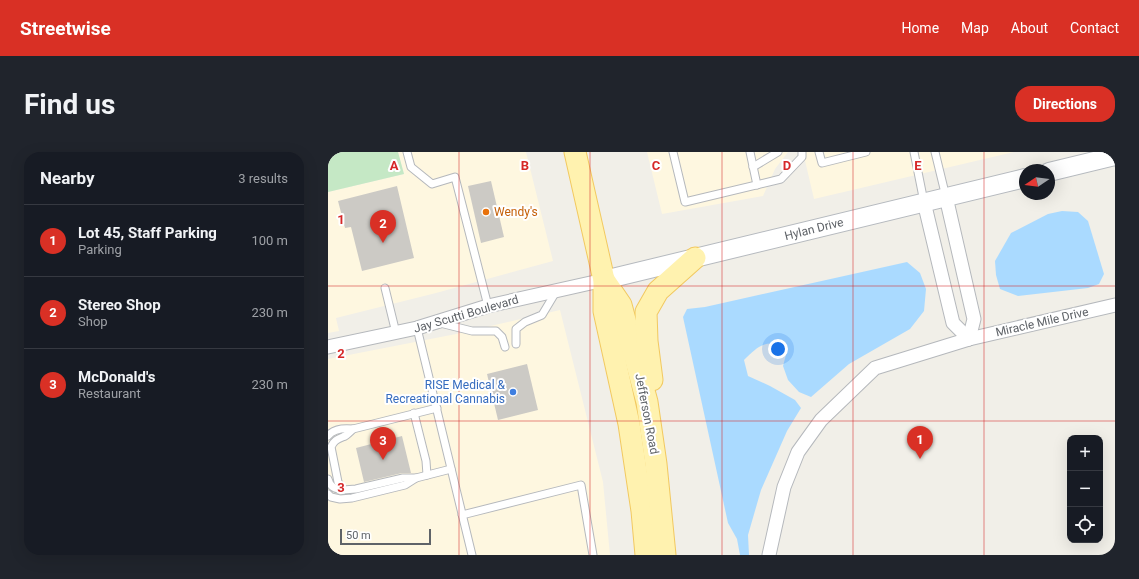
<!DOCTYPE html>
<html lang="en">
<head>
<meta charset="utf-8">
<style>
  :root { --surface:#171b24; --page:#20242c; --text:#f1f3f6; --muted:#9ea1a6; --line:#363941; --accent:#d93025 }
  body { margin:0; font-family:Roboto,sans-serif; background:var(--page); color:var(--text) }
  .controls { position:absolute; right:12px; bottom:12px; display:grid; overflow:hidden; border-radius:8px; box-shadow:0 4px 16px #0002 }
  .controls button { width:36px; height:36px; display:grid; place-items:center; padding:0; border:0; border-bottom:1px solid var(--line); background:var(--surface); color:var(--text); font:20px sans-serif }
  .compass { position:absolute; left:691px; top:12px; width:36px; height:36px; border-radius:50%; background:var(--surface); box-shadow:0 4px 16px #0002; rotate:257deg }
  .scale { position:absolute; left:12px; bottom:10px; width:91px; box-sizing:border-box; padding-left:4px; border:2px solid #5f6368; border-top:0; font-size:11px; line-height:14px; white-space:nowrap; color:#5f6368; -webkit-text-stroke:3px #fff; paint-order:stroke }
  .you { position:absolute; left:450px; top:197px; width:14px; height:14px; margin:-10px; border:3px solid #fff; border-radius:50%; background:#1a73e8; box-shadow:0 0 0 6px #1a73e833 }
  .badge { display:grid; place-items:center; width:26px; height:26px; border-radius:50%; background:var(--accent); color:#fff; font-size:13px; font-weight:700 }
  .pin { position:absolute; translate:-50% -33px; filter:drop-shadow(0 1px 2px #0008) }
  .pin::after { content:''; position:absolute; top:21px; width:14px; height:12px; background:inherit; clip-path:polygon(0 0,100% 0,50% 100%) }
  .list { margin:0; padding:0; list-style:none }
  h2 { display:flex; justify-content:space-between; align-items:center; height:52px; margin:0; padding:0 16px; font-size:17px }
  h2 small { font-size:13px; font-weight:400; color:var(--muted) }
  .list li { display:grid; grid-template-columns:26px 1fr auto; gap:12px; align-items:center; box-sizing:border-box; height:72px; padding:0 16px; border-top:1px solid var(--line) }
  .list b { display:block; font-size:15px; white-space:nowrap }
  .list p { margin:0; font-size:13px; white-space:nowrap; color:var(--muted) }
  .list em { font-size:13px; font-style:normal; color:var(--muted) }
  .icon { flex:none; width:22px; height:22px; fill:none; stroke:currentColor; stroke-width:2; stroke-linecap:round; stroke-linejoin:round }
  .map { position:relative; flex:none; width:787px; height:403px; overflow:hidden; border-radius:16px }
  header { display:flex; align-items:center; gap:24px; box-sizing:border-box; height:56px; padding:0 20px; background:var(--accent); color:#fff }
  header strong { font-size:19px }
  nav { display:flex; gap:22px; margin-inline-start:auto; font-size:14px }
  .intro { display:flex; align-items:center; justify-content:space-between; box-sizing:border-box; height:96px; padding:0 24px }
  h1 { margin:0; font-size:28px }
  .button { padding:10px 18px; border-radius:16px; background:var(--accent); color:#fff; font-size:14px; font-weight:700 }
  main { display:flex; gap:24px; padding:0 24px }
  aside { flex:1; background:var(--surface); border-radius:16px; box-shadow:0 4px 16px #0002 }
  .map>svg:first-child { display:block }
  .commercial { fill:#fef7e0 }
  .green { fill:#c5e8c5 }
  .water { fill:#aadaff }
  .building { fill:#cccac5 }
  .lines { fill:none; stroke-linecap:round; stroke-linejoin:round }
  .lane-casing { stroke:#b5b8bc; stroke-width:9 }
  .street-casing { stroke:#b5b8bc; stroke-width:15 }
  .secondary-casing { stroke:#b6babf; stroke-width:20 }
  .primary-casing { stroke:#f2c960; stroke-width:23 }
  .lane { stroke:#fff; stroke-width:7 }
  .street { stroke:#fff; stroke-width:13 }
  .secondary { stroke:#fff; stroke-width:18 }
  .primary { stroke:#fff2af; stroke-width:21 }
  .grid { fill:none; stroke:#d62828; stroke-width:1; stroke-opacity:0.55 }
  .food-dot { fill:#e8710a; stroke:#fff; stroke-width:1.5 }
  .shop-dot { fill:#3f7fe0; stroke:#fff; stroke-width:1.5 }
  .labels { text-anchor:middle; stroke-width:4; stroke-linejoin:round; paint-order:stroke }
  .food-label { font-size:12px; fill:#c56008; stroke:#fff; text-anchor:start }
  .street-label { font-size:12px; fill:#5f6368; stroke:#fff }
  .shop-label { font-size:12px; fill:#366cbe; stroke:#fff; text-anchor:end }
  .grid-label { font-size:13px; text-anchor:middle; font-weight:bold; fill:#d62828; stroke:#fff; stroke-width:4; stroke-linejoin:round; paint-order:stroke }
</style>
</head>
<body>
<header>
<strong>Streetwise</strong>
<nav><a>Home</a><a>Map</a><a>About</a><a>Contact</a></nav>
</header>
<div class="intro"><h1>Find us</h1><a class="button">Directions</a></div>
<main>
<aside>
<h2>Nearby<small>3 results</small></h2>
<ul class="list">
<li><span class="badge">1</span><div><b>Lot 45, Staff Parking</b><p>Parking</p></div><em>100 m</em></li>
<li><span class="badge">2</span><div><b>Stereo Shop</b><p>Shop</p></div><em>230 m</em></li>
<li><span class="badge">3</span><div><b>McDonald's</b><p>Restaurant</p></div><em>230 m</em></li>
</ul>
</aside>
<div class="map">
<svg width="787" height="403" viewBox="0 0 787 403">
  <rect width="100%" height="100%" fill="#f1efe8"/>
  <g class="commercial">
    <path d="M70 0H198L225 109 108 141 8 166 11 179 0 181V40L76 22Z"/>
    <path d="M319 0H460L447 17 435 44 334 62Z"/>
    <path d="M475 0H686L486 47Z"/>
    <path d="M232 158 275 330 282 403H0V207L128 182Z"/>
  </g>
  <path class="green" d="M0 0H70L76 22 0 40Z"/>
  <g class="water">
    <path d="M734 59 750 60 760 69 776 122 771 132 760 136 690 144 672 137 668 123 667 109 683 81 720 62Z"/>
    <path d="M579 110 592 121 598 137 596 159 582 177 521 212 483 245 471 240 460 228 455 214 459 199 454 192C435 189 429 195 416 208L420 224 442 234 467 248 473 256 459 279 433 338 420 383 421 403H412L409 387 400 371 355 165 359 157 377 155Z"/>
  </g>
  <g class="building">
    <path d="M163 29 176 85 153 91 140 34Z"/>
    <path d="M69 34 86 106 34 119 23 75 17 76 10 49Z"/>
    <path d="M199 212 210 258 170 268 159 222Z"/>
    <path d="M74 284 83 321H74L36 330 28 296Z"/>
  </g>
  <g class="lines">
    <g class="lane-casing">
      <g id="lane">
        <path d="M79 0 83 15 104 32 127 25 160 154"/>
        <path d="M345 0 357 50 453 27 474 5V0"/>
        <path d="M422 0 429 33"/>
        <path d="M491 0 494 11 538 0"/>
        <path d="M586 0 596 50"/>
        <path d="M607 0 618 45"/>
        <path d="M425 15 450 0"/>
        <path d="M57 136 68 181"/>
        <path d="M112 171 144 179H168L174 185 177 195"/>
        <path d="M89 176 144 403"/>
        <path d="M188 192V177L197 170 214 163 229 138"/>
        <path d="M86 261 98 309 99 323"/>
        <path d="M25 277C23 279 20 282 17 284 10 287 6 288 3 295L10 330 15 338 28 337 75 326H88"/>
        <path d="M0 284C6 276 16 276 25 277L109 256"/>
        <path d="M0 327C2 335 7 337 15 338"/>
        <path d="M0 342 3 345 12 347 24 346 77 333 88 326 123 317"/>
        <path d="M134 363 253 333 265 403"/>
      </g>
    </g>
    <g class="street-casing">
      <g id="street">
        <path d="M618 45 646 167 641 187"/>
        <path d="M596 50 625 171 641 187"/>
        <path d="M0 195 89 176 160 154 276 128"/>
        <path d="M441 403 456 335 470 300 493 268 547 216 641 187 787 153"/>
      </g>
    </g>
    <g class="secondary-casing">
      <g id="secondary">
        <path d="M721 20 787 4"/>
        <path d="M276 128 697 26"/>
      </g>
    </g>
    <g class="primary-casing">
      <g id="primary">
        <path d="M247 0 276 128V159L301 272 314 359 318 403"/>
        <path d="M276 128 293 153 319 250 328 312 337 403"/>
        <path d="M324 228 319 189 318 160 330 139 367 106"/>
      </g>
    </g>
    <use href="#lane" class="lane"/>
    <use href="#street" class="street"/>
    <use href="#secondary" class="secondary"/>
    <use href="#primary" class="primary"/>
  </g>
  <path class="grid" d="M131 0V403M262 0V403M394 0V403M525 0V403M656 0V403M0 134H787M0 269H787"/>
  <circle class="food-dot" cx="158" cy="60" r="4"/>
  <circle class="shop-dot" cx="185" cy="240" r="4"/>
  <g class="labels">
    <g class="food-label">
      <text x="166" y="64">Wendy's</text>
    </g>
    <g class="street-label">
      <text transform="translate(486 77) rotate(-14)" y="4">Hylan Drive</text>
      <text transform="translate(138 162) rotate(-16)" y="4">Jay Scutti Boulevard</text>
      <text transform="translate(714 170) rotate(-13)" y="4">Miracle Mile Drive</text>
      <text transform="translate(319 262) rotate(79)" y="4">Jefferson Road</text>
    </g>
    <g class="shop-label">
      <text x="177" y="237">RISE Medical &amp;<tspan x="177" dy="14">Recreational Cannabis</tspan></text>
    </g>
  </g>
  <g class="grid-label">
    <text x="66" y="18">A</text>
    <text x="197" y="18">B</text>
    <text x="328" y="18">C</text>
    <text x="459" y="18">D</text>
    <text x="590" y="18">E</text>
    <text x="13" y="72">1</text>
    <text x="13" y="206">2</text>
    <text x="13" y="340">3</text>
  </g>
</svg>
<div class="controls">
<button>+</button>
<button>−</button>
<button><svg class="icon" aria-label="locate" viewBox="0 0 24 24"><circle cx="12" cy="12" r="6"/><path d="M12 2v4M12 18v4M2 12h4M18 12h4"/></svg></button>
</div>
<svg class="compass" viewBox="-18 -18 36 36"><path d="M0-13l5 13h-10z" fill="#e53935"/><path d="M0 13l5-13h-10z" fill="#9ea1a6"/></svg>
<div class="scale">50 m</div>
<div class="you"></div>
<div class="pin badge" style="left:592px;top:307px">1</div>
<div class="pin badge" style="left:55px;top:91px">2</div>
<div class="pin badge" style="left:55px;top:308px">3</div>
</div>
</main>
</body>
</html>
